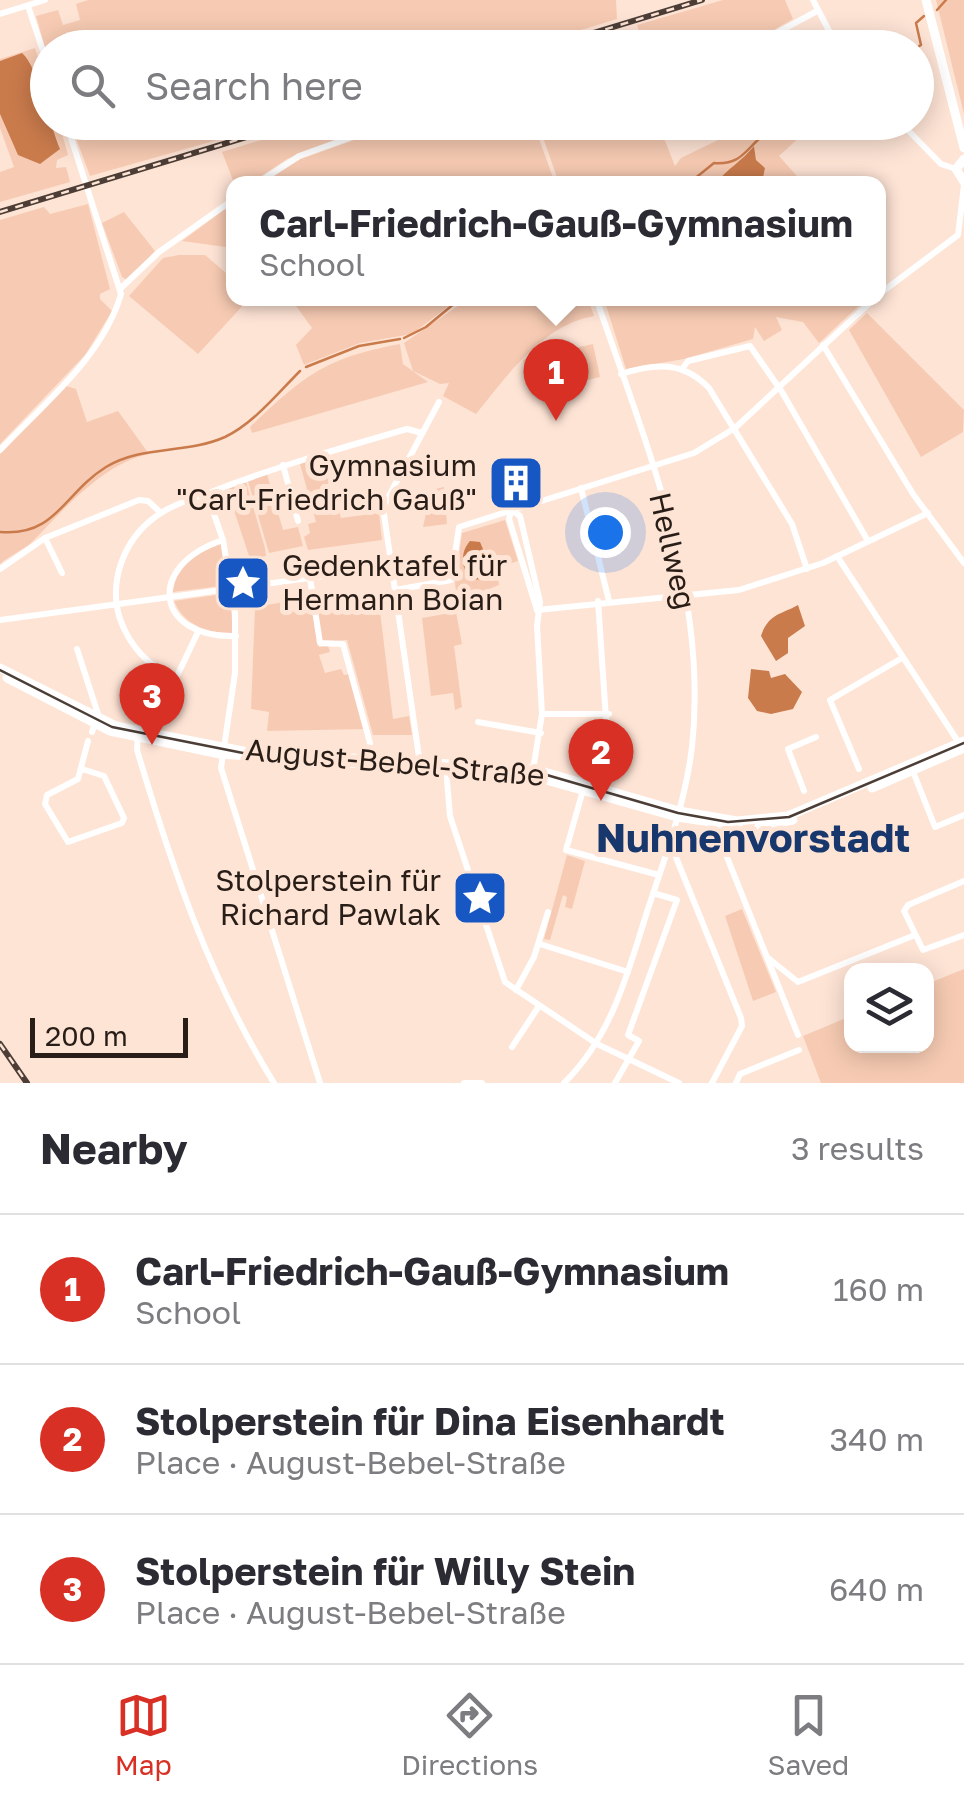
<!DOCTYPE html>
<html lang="en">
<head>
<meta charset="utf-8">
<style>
  :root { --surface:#fff; --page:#f7f7f7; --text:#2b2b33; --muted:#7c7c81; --line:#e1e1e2; --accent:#d93025 }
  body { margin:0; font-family:"Golos Text",sans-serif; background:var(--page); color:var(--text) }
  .controls { position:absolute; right:30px; bottom:30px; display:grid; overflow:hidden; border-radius:20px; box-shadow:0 5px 25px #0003 }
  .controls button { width:90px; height:90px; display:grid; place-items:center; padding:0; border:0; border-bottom:2px solid var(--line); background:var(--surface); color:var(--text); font:50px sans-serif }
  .scale { position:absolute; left:30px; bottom:25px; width:158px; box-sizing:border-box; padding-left:10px; border:5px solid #291d17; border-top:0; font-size:28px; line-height:35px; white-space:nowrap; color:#291d17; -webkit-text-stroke:8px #fee4d5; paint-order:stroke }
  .you { position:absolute; left:605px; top:532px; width:35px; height:35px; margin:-25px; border:8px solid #fff; border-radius:50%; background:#1a73e8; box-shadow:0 0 0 15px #1a73e833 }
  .badge { display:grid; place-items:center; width:65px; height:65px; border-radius:50%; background:var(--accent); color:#fff; font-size:32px; font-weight:700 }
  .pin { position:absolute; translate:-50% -82px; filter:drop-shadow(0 2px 5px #0008) }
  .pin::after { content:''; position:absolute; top:52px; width:35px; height:30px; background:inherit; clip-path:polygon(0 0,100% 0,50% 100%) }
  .popup { position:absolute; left:226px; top:176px; width:660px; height:130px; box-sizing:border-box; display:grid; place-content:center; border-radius:20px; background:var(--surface); filter:drop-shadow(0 2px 8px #0005); font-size:32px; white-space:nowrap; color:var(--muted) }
  .popup b { font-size:38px; color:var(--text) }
  .popup::after { content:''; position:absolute; left:50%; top:100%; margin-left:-20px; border:20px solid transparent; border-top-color:var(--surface) }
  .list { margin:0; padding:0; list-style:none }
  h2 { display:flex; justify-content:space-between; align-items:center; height:130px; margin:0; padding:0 40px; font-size:42px }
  h2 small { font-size:32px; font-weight:400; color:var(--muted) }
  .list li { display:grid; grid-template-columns:65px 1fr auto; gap:30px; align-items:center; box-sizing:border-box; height:150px; padding:0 40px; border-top:2px solid var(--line) }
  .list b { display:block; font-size:38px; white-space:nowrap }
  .list p { margin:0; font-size:32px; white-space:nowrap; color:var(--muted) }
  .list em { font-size:32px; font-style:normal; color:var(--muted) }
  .icon { flex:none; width:55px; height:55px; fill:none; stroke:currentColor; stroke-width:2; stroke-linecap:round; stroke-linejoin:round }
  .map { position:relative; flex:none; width:964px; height:1083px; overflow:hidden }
  .search { position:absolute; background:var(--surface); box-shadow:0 5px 25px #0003; left:30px; right:30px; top:30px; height:110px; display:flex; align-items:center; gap:25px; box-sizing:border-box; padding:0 35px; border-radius:55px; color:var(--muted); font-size:38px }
  .sheet { height:580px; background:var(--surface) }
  nav { display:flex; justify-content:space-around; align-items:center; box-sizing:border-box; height:140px; border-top:2px solid var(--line); background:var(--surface); font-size:28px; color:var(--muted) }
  nav a { display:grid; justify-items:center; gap:5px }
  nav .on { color:var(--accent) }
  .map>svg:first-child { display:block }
  .green { fill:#f7cbb3 }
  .water { fill:#ca7b4c }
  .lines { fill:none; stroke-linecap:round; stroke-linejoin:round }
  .stream { stroke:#ca7b4c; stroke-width:2.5 }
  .street { stroke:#fff; stroke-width:6 }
  .secondary { stroke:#fff; stroke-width:9 }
  .tram { stroke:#4c3e36; stroke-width:2.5 }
  .rail-casing { stroke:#4c3e36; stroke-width:6 }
  .rail { stroke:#fee4d5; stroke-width:2.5; stroke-dasharray:8; stroke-linecap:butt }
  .labels { text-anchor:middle; stroke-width:10; stroke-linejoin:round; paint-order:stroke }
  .poi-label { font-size:30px; fill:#291d17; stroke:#fee4d5; text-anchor:end }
  .street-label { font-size:30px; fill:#291d17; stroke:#fee4d5 }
  .district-label { font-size:40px; font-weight:bold; fill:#18376d; stroke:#fee4d5 }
</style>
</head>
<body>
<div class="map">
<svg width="964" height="1083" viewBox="0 0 964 1083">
  <rect width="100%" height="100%" fill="#fee4d5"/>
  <g class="green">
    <path d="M88 0H616L617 19 525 47 48 48 47 55 36 16 58 10 63 25 80 20 76 4Z"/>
    <path d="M723 0H785L793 19 744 47H660L655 35 641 37 637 25Z"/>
    <path d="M936 0H964V114Z"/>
    <path d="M35 48 47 87 48 122 59 123 68 155 57 160 56 168 66 167 70 182 0 202V172L14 167 0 128V59Z"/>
    <path d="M70 122H277V123L90 176Z"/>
    <path d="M405 122 427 123 431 136 454 129 452 123 534 125 555 183 260 184 301 159Z"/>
    <path d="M316 123H381L287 159 251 183H234L222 152Z"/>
    <path d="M658 123 675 166 681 158 718 140 716 136 728 123H815L779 156 804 184 756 183 763 178 765 168 756 160 754 146C742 161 727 169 716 183H559L539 126Z"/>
    <path d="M88 204 110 289 100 294V299L112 311 85 355 0 444V220L44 207 50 214Z"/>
    <path d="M225 209 233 220V248L182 241Z"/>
    <path d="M124 212 155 251 127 280 122 277 102 223Z"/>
    <path d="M179 255H205L233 279 234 298 249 299 198 354 129 296 163 258Z"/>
    <path d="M291 299H458L412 334 360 343 304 365 296 345 312 328Z"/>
    <path d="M468 299H588L594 316C541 326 508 375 476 414L443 396 449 383 440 384 413 371 404 343Z"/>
    <path d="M604 299H866L819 343 803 322 776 317 782 330 764 341 755 327 753 339 684 359 626 369Z"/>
    <path d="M867 313 964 410 963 432 921 457 849 330Z"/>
    <path d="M400 344 403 364 428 382 252 433 250 427C305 375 325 358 400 344Z"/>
    <path d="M593 344 600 377 531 394 523 360Z"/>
    <path d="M66 386 76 389 87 422 118 411 149 454C104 463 64 509 33 541 24 550 10 555 0 564V454Z"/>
    <path d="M322 457 341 518 379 513 382 540 308 550 304 537 310 533 308 524 316 522 300 464Z"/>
    <path d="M267 474 283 530 298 527 303 546 269 553 248 481Z"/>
    <path d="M246 482 265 548 266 556 250 559 227 489Z"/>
    <path d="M444 487 447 524 423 527 431 490Z"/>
    <path d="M505 520 518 561 497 568 499 585 457 602 455 583 462 533Z"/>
    <path d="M221 544 229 585 173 592C176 565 197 553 221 544Z"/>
    <path d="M230 593 233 634C208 632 185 627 174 601Z"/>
    <path d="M378 594 393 719 409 716 412 735H373L347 640 321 642 315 603Z"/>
    <path d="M290 601 293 612 313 609 319 647 328 646 330 652 319 655 325 673 341 669 344 675 350 674 367 729 267 731 269 712 251 709 255 607Z"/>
    <path d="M456 612 462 644 454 646 462 707 455 710 453 693 431 696 422 618Z"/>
    <path d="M567 855 585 861 572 909 565 907 567 897 563 895 550 940 544 939Z"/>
    <path d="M742 909 776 992 753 1001 725 916Z"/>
    <path d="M964 969V1083H821L803 1036 851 1016 852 1046H926L927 984Z"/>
  </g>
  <g class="water">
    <path d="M22 53C38 66 50 126 60 149L40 164 18 155 0 114V61Z"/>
    <path d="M754 146 756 160 765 168 763 178 756 183H716C727 169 742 161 754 146Z"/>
    <path d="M470 541 480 542 486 556 481 579 473 580C460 570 460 552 470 541Z"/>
    <path d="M798 605 805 626 788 638V653L776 661 761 636C768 614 782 614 798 605Z"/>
    <path d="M751 669 769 671 771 678 785 674 802 692 793 709 771 714 757 711 748 698Z"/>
  </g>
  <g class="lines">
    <g class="stream">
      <path d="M937 10 946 0"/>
      <path d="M916 48 921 45 916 23 924 16"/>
      <path d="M688 184 714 163C740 165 744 152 761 137 769 130 780 128 790 122"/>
      <path d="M404 338 426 327 461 298"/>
      <path d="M306 367 359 346 400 339"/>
      <path d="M0 532C56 537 64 493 106 467 142 445 187 454 225 437 254 423 278 393 300 371"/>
    </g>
    <g class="street">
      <path d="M813 0 838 48"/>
      <path d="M28 6 48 66"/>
      <path d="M0 14 45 0"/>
      <path d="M749 48 817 11"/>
      <path d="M547 122H585"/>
      <path d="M900 122 941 164 956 169"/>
      <path d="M256 184 299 156 393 122"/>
      <path d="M121 288 159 252 234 199"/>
      <path d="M878 295 958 235 964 185"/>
      <path d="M823 345 913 494 964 563"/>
      <path d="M682 369 688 361 750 346 782 392 868 541"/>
      <path d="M621 374C655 363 683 361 709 388L792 524 807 569"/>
      <path d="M0 450C44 403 103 357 121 294L66 122"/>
      <path d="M283 465 298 521"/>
      <path d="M581 488 609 601"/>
      <path d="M207 494 223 540 235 613V673L221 768 320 1083"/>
      <path d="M512 510 520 516 540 602 537 626 542 714 533 770"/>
      <path d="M511 511 509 519 537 610"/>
      <path d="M45 538 62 573"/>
      <path d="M223 540C144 566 156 639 236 636"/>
      <path d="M837 556 959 743"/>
      <path d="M0 569 45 538 139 500 148 501 161 513"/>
      <path d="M310 578 320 643 343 644 370 743"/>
      <path d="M250 586 391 567"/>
      <path d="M395 590 451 580 459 527 694 453 735 428 875 298"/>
      <path d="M598 601 608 748"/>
      <path d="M537 610 739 590 823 563 928 513"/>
      <path d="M0 620 244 587"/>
      <path d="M198 632 177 676C149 670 129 644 120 619 108 581 124 540 155 517 171 505 192 499 211 492 275 467 341 448 407 429L422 433"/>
      <path d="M77 649 98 714 92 732"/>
      <path d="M542 714H609"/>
      <path d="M478 722 541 733"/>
      <path d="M138 733 137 750C172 867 209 978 274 1083"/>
      <path d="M420 764 383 507 439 402"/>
      <path d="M82 769 104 776 124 818 122 823 68 842 45 804 47 795 78 779 88 741"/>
      <path d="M446 769 450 816 505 982 597 1044 679 1083"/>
      <path d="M859 769 830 700 902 658"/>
      <path d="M912 769 935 827 964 815"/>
      <path d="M583 790 566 850 659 875"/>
      <path d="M804 791 788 749 816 737"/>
      <path d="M713 822 798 1035"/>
      <path d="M671 845 741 1018 742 1026 712 1083"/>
      <path d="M964 881 908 905 904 911 923 950 964 935"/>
      <path d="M540 944 628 972"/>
      <path d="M767 957 798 982 915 935"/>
      <path d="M516 990 534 957 548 912"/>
      <path d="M512 1047 539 1006"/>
      <path d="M464 1083H482"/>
      <path d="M564 1083C611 1037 627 976 646 915 664 860 685 805 692 747 709 593 645 441 596 298"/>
      <path d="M615 1083 639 1041 628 1035 677 900 653 893"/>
      <path d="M736 1083 740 1074 799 1050"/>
    </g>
    <g class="secondary">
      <path d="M926 0 964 148"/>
      <path d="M964 159 956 169 964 182"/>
      <path d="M0 668 116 726 248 752 534 769 679 811 737 821 788 816 964 741"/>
      <path d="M7 678 110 731 220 754 532 776 677 817 738 826"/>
      <path d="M872 788 964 748"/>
      <path d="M759 826 793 820"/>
    </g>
    <path class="tram" d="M0 670 112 727 248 754 533 771 678 813 728 822 789 817 964 743"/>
    <g class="rail-casing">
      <g id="rail">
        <path d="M544 48 702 0"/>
        <path d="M0 212 296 122"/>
        <path d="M0 1044 27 1083"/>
      </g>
    </g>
    <use href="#rail" class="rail"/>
  </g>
  <defs>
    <g id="building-square" transform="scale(2.875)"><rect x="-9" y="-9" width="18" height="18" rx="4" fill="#1757c3" stroke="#fee4d5"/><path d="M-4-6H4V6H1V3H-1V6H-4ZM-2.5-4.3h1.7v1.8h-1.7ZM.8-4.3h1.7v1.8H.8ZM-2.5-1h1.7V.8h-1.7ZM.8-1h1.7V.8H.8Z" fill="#fff"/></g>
    <g id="sight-square" transform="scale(2.875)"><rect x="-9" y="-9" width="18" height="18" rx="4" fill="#1757c3" stroke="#fee4d5"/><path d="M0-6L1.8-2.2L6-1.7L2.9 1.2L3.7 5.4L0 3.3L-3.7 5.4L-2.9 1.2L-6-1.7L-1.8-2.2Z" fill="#fff"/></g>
  </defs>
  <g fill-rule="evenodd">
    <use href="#building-square" x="516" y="483"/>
    <use href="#sight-square" x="243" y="583"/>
    <use href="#sight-square" x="480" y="898"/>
  </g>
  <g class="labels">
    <g class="poi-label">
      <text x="477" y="476">Gymnasium<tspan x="477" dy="34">"Carl-Friedrich Gauß"</tspan></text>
      <text x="282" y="576" text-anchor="start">Gedenktafel für<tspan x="282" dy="34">Hermann Boian</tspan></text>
      <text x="441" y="891">Stolperstein für<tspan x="441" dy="34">Richard Pawlak</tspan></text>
    </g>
    <g class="street-label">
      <text transform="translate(672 551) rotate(77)" y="10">Hellweg</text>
      <text transform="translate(395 763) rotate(5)" y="10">August-Bebel-Straße</text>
    </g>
    <g class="district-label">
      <text x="753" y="852">Nuhnenvorstadt</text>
    </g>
  </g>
</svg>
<div class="controls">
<button><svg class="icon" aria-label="layers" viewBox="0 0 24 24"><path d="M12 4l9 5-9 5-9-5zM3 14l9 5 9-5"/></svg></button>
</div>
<div class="scale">200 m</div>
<div class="you"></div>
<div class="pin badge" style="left:556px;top:421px">1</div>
<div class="popup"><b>Carl-Friedrich-Gauß-Gymnasium</b>School</div>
<div class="pin badge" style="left:601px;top:801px">2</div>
<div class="pin badge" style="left:152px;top:745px">3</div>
<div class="search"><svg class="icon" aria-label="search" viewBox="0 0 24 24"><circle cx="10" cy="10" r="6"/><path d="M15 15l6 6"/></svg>Search here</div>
</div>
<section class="sheet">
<h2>Nearby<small>3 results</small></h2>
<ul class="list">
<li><span class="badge">1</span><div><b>Carl-Friedrich-Gauß-Gymnasium</b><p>School</p></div><em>160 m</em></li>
<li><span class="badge">2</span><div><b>Stolperstein für Dina Eisenhardt</b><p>Place · August-Bebel-Straße</p></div><em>340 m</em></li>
<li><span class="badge">3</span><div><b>Stolperstein für Willy Stein</b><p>Place · August-Bebel-Straße</p></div><em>640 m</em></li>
</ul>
</section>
<nav>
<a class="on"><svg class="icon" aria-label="map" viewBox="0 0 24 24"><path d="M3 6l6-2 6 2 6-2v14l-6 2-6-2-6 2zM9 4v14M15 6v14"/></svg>Map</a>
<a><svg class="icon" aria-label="directions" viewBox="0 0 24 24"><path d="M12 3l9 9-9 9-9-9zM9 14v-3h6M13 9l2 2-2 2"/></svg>Directions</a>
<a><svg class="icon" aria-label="saved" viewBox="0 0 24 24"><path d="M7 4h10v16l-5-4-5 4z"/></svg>Saved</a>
</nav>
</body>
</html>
